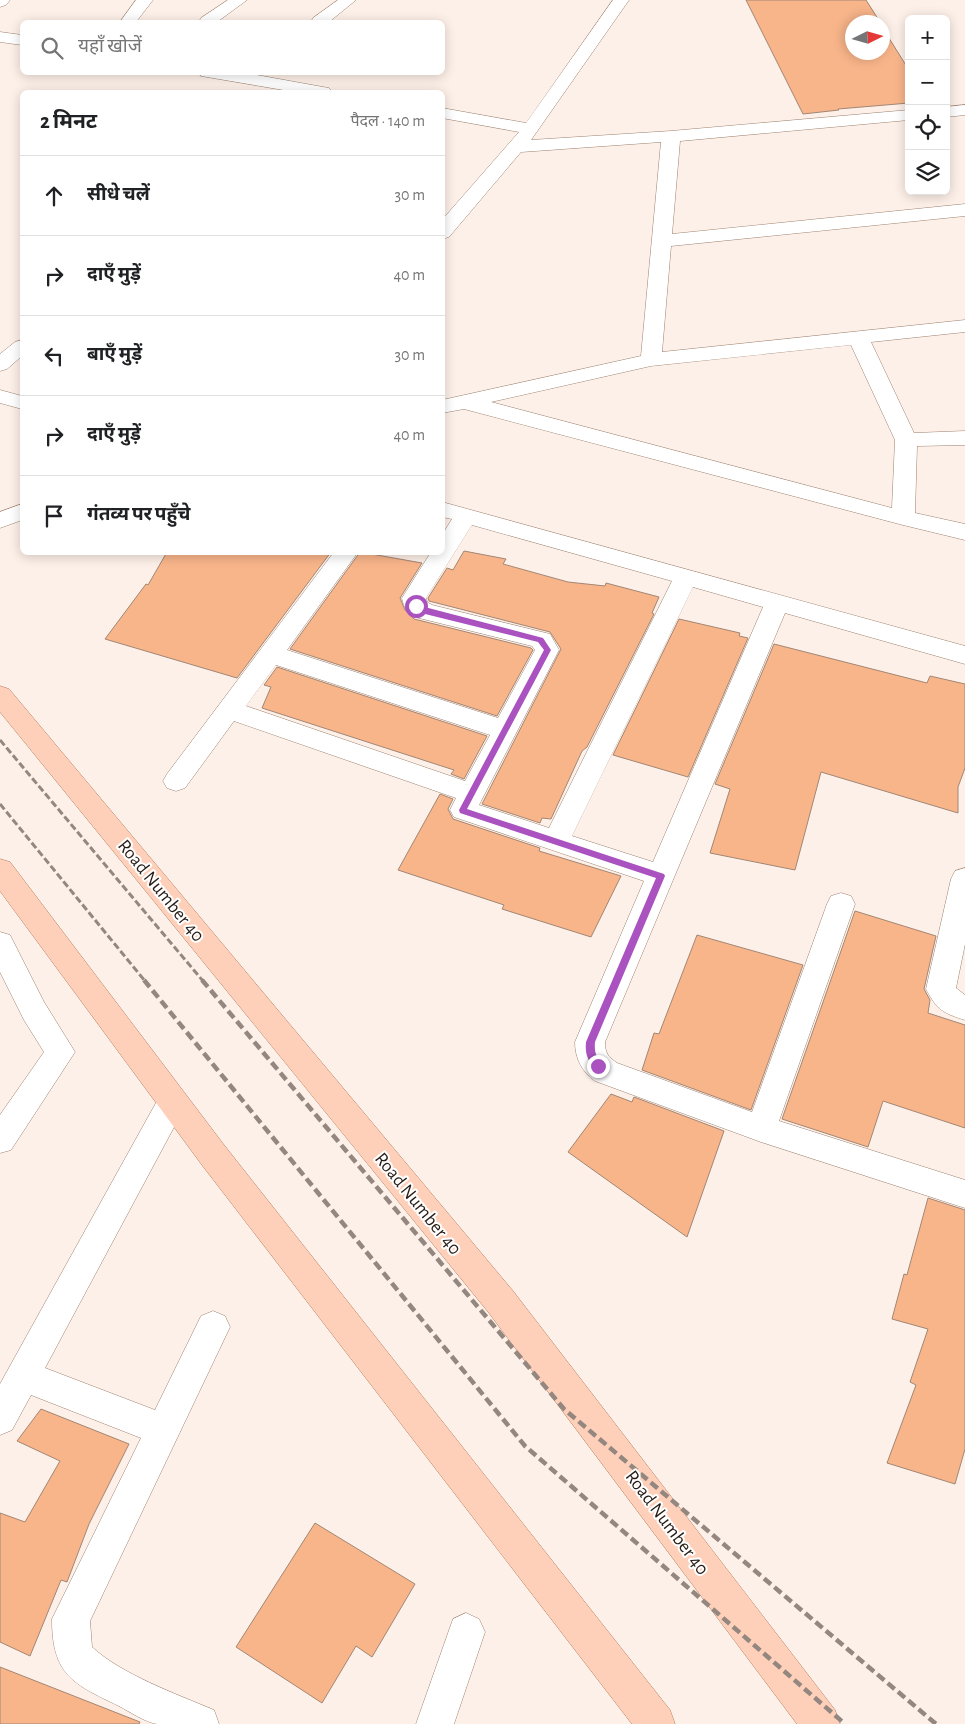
<!DOCTYPE html>
<html lang="hi">
<head>
<meta charset="utf-8">
<style>
  :root { --surface:#fff; --page:#f2f2f2; --text:#202124; --muted:#757577; --line:#e0e0e0 }
  body { margin:0; font-family:"Alegreya Sans","Noto Sans Devanagari",sans-serif; background:var(--page); color:var(--text) }
  .controls { position:absolute; right:15px; top:15px; display:grid; overflow:hidden; border-radius:8px; box-shadow:0 2px 12px #0003 }
  .controls button { width:45px; height:45px; display:grid; place-items:center; padding:0; border:0; border-bottom:1px solid var(--line); background:var(--surface); color:var(--text); font:25px sans-serif }
  .compass { position:absolute; left:845px; top:15px; width:45px; height:45px; border-radius:50%; background:var(--surface); box-shadow:0 2px 12px #0003; rotate:85deg }
  .stop { position:absolute; width:15px; height:15px; margin:-11px; border:4px solid #aa53c0; border-radius:50%; background:#fff }
  .stop.end { background:#aa53c0; border-color:#fff; box-shadow:0 1px 5px #0008 }
  .list { margin:0; padding:0; list-style:none }
  h2 { display:flex; justify-content:space-between; align-items:center; height:65px; margin:0; padding:0 20px; font-size:21px }
  h2 small { font-size:16px; font-weight:400; color:var(--muted) }
  .list li { display:grid; grid-template-columns:32px 1fr auto; gap:15px; align-items:center; box-sizing:border-box; height:80px; padding:0 20px; border-top:1px solid var(--line) }
  .list b { display:block; font-size:19px; white-space:nowrap }
  .list em { font-size:16px; font-style:normal; color:var(--muted) }
  .icon { flex:none; width:28px; height:28px; fill:none; stroke:currentColor; stroke-width:2; stroke-linecap:round; stroke-linejoin:round }
  .map { position:relative; flex:none; width:965px; height:1724px; overflow:hidden }
  .search { position:absolute; background:var(--surface); box-shadow:0 2px 12px #0003; left:20px; top:20px; width:425px; height:55px; display:flex; align-items:center; gap:12px; box-sizing:border-box; padding:0 18px; border-radius:8px; color:var(--muted); font-size:19px }
  .panel { position:absolute; background:var(--surface); box-shadow:0 2px 12px #0003; left:20px; top:90px; width:425px; height:465px; border-radius:8px }
  .map>svg:first-child { display:block }
  .building { fill:#f9b58a; stroke:#a28674 }
  .lines { fill:none; stroke-linecap:round; stroke-linejoin:round }
  .minor-casing { stroke:#9d8270; stroke-width:1 }
  .major-casing { stroke:#b37d61; stroke-width:1 }
  .minor { fill:#fff; fill-rule:evenodd }
  .major { fill:#fed0b9; fill-rule:evenodd }
  .rail-far1 { stroke:#938780; stroke-width:3; stroke-dasharray:7 3; stroke-linecap:butt }
  .rail { stroke:#938780; stroke-width:4.5; stroke-dasharray:9 4.5; stroke-linecap:butt }
  .route { fill:#aa53c0 }
  .labels { text-anchor:middle; stroke-width:4; stroke-linejoin:round; paint-order:stroke }
  .street-label { font-size:19px; fill:#271c15; stroke:#fff }
</style>
</head>
<body>
<div class="map">
<svg width="965" height="1724" viewBox="0 0 965 1724">
  <rect width="100%" height="100%" fill="#fdf0e8"/>
  <g class="building">
    <path d="M746 0H866L880 22H852V52H882V27L909 70V103L838 109 839 110 803 114Z"/>
    <path d="M464 551 506 559 503 564 568 582 605 586 606 583 659 597 652 613 654 614 587 747 582 751 551 819 542 818 540 823 482 804 561 649 550 632 429 601 428 598 447 568 453 570Z"/>
    <path d="M167 552H331L237 678 105 639 146 584 148 585Z"/>
    <path d="M360 552 422 563 400 598 405 610 414 619 531 648 533 650 497 716 290 649Z"/>
    <path d="M679 619 740 633 739 636 748 638 688 777 613 755Z"/>
    <path d="M774 644 927 683 930 676 965 684V768L958 787V813L821 772 795 870 710 853 730 789 715 784Z"/>
    <path d="M277 667 487 736 464 779 451 774 454 770 262 708 271 687 264 685Z"/>
    <path d="M440 794 453 799 448 809 453 819 540 848 539 851 621 876 591 937 502 909 504 905 398 870Z"/>
    <path d="M855 911 936 936 924 989 930 1000 928 1013 965 1025V1128L883 1101 868 1147 782 1119Z"/>
    <path d="M697 935 803 965 751 1110 642 1070 654 1033 659 1034Z"/>
    <path d="M611 1094 632 1102 634 1097 724 1131 687 1237 568 1152Z"/>
    <path d="M928 1198 965 1210V1449L955 1484 887 1463 916 1385 910 1382 928 1329 892 1319 904 1274 907 1275Z"/>
    <path d="M41 1409 129 1444 89 1524 67 1582 61 1580 30 1656 0 1642V1513L25 1522 60 1461 17 1441Z"/>
    <path d="M315 1523 415 1584 372 1657 356 1646 322 1703 236 1647Z"/>
    <path d="M0 1667 140 1722 139 1724H0Z"/>
  </g>
  <g class="lines">
    <g class="minor-casing">
      <g id="minor">
        <path d="M0 0H10L6 5 0 7Z"/>
        <path d="M136 0H153L136 22H120Z"/>
        <path d="M228 0H247L217 22H199L201 18Z"/>
        <path d="M338 0H356L329 22H311L313 18Z"/>
        <path d="M613 0H629L531 140 671 131 909 110V120L680 141 672 234 965 204V216L671 246 662 352 965 320V332L871 342 914 433 965 431V445L917 446 915 513 965 524V540L903 525 464 409 442 413V400L641 356 661 142 521 152 449 237 442 239V220L519 132 442 118V108L526 123ZM851 345 895 440 892 508 491 402 651 366Z"/>
        <path d="M0 32 22 35V45L0 42Z"/>
        <path d="M199 72H240L323 87 329 88 332 92H295L207 77 201 76Z"/>
        <path d="M965 105V115L946 117V107Z"/>
        <path d="M22 340V356L7 369 0 371V354L15 342Z"/>
        <path d="M0 390 22 396V409L0 403Z"/>
        <path d="M442 502 965 646V664L785 613 605 1042C605 1053 608 1057 617 1063L752 1112 827 904 831 896 841 893 851 896 855 904 779 1121 965 1180V1208L761 1142 595 1081C582 1072 575 1058 575 1042L644 881 454 817 450 810 456 798 234 721 185 788 176 791 167 788 163 781 167 774 334 552H358L287 650 498 718 535 650 532 646 415 617C407 612 404 608 402 598L431 552H442V535L452 519 442 517ZM472 525 672 581 549 828 479 805 559 650 550 634 432 605 427 602 426 598ZM693 587 763 607 653 862 572 836ZM276 665 490 735 465 781 246 706Z"/>
        <path d="M22 504V520L0 528V512Z"/>
        <path d="M965 868V944L956 988 965 995V1020C943 1013 937 1010 926 989L951 879 955 871Z"/>
        <path d="M0 932 10 935 44 1002 75 1052 11 1150 0 1153V1115L44 1052 24 1020 0 972Z"/>
        <path d="M173 1088 184 1092 188 1101 45 1368 155 1410 201 1316 213 1311 225 1316 230 1327 90 1621 92 1647C121 1674 176 1694 214 1710L219 1724C199 1724 177 1724 157 1724 145 1722 130 1712 119 1706 73 1684 52 1675 52 1619L141 1438 31 1395 12 1430 0 1435V1384L162 1092Z"/>
        <path d="M466 1613 479 1619 485 1632 454 1724H416L453 1619Z"/>
      </g>
    </g>
    <g class="major-casing">
      <g id="major">
        <path d="M0 686 9 689 513 1291 835 1710 840 1724H797L489 1313 0 712Z"/>
        <path d="M0 859 10 862 224 1145 670 1710 675 1724H632L202 1165 0 891Z"/>
      </g>
    </g>
    <use href="#minor" class="minor"/>
    <use href="#major" class="major"/>
    <g class="rail-far1">
      <path d="M0 740 203 981"/>
      <path d="M0 804 145 981"/>
    </g>
    <g class="rail">
      <path d="M144 980 525 1446 845 1724"/>
      <path d="M202 980 564 1409 936 1724"/>
    </g>
  </g>
  <path class="route" d="M413 604 543 638 551 650 467 809 664 874 665 876 595 1042C594 1054 597 1057 603 1066L601 1069H595C587 1060 585 1053 586 1042L656 878 460 813 459 810 544 650 538 642 421 613 413 608Z"/>
  <g class="labels">
    <g class="street-label">
      <text transform="translate(162 890) rotate(51)" y="7">Road Number 40</text>
      <text transform="translate(419 1203) rotate(51)" y="7">Road Number 40</text>
      <text transform="translate(668 1522) rotate(53)" y="7">Road Number 40</text>
    </g>
  </g>
</svg>
<div class="controls">
<button>+</button>
<button>−</button>
<button><svg class="icon" aria-label="locate" viewBox="0 0 24 24"><circle cx="12" cy="12" r="6"/><path d="M12 2v4M12 18v4M2 12h4M18 12h4"/></svg></button>
<button><svg class="icon" aria-label="layers" viewBox="0 0 24 24"><path d="M12 4l9 5-9 5-9-5zM3 14l9 5 9-5"/></svg></button>
</div>
<svg class="compass" viewBox="-18 -18 36 36"><path d="M0-13l5 13h-10z" fill="#e53935"/><path d="M0 13l5-13h-10z" fill="#757577"/></svg>
<div class="stop" style="left:416px;top:606px"></div>
<div class="stop end" style="left:598px;top:1066px"></div>
<div class="search"><svg class="icon" aria-label="search" viewBox="0 0 24 24"><circle cx="10" cy="10" r="6"/><path d="M15 15l6 6"/></svg>यहाँ खोजें</div>
<section class="panel">
<h2>2 मिनट<small>पैदल · 140 m</small></h2>
<ul class="list">
<li><svg class="icon" aria-label="ahead" viewBox="0 0 24 24"><path d="M12 20V5M6 11l6-6 6 6"/></svg><div><b>सीधे चलें</b></div><em>30 m</em></li>
<li><svg class="icon" aria-label="right" viewBox="0 0 24 24"><path d="M7 20v-9h11M14 6l5 5-5 5"/></svg><div><b>दाएँ मुड़ें</b></div><em>40 m</em></li>
<li><svg class="icon" aria-label="left" viewBox="0 0 24 24"><path d="M17 20v-9H6M10 6l-5 5 5 5"/></svg><div><b>बाएँ मुड़ें</b></div><em>30 m</em></li>
<li><svg class="icon" aria-label="right" viewBox="0 0 24 24"><path d="M7 20v-9h11M14 6l5 5-5 5"/></svg><div><b>दाएँ मुड़ें</b></div><em>40 m</em></li>
<li><svg class="icon" aria-label="arrive" viewBox="0 0 24 24"><path d="M6 21V4h12l-3 4 3 4H6"/></svg><div><b>गंतव्य पर पहुँचे</b></div></li>
</ul>
</section>
</div>
</body>
</html>
